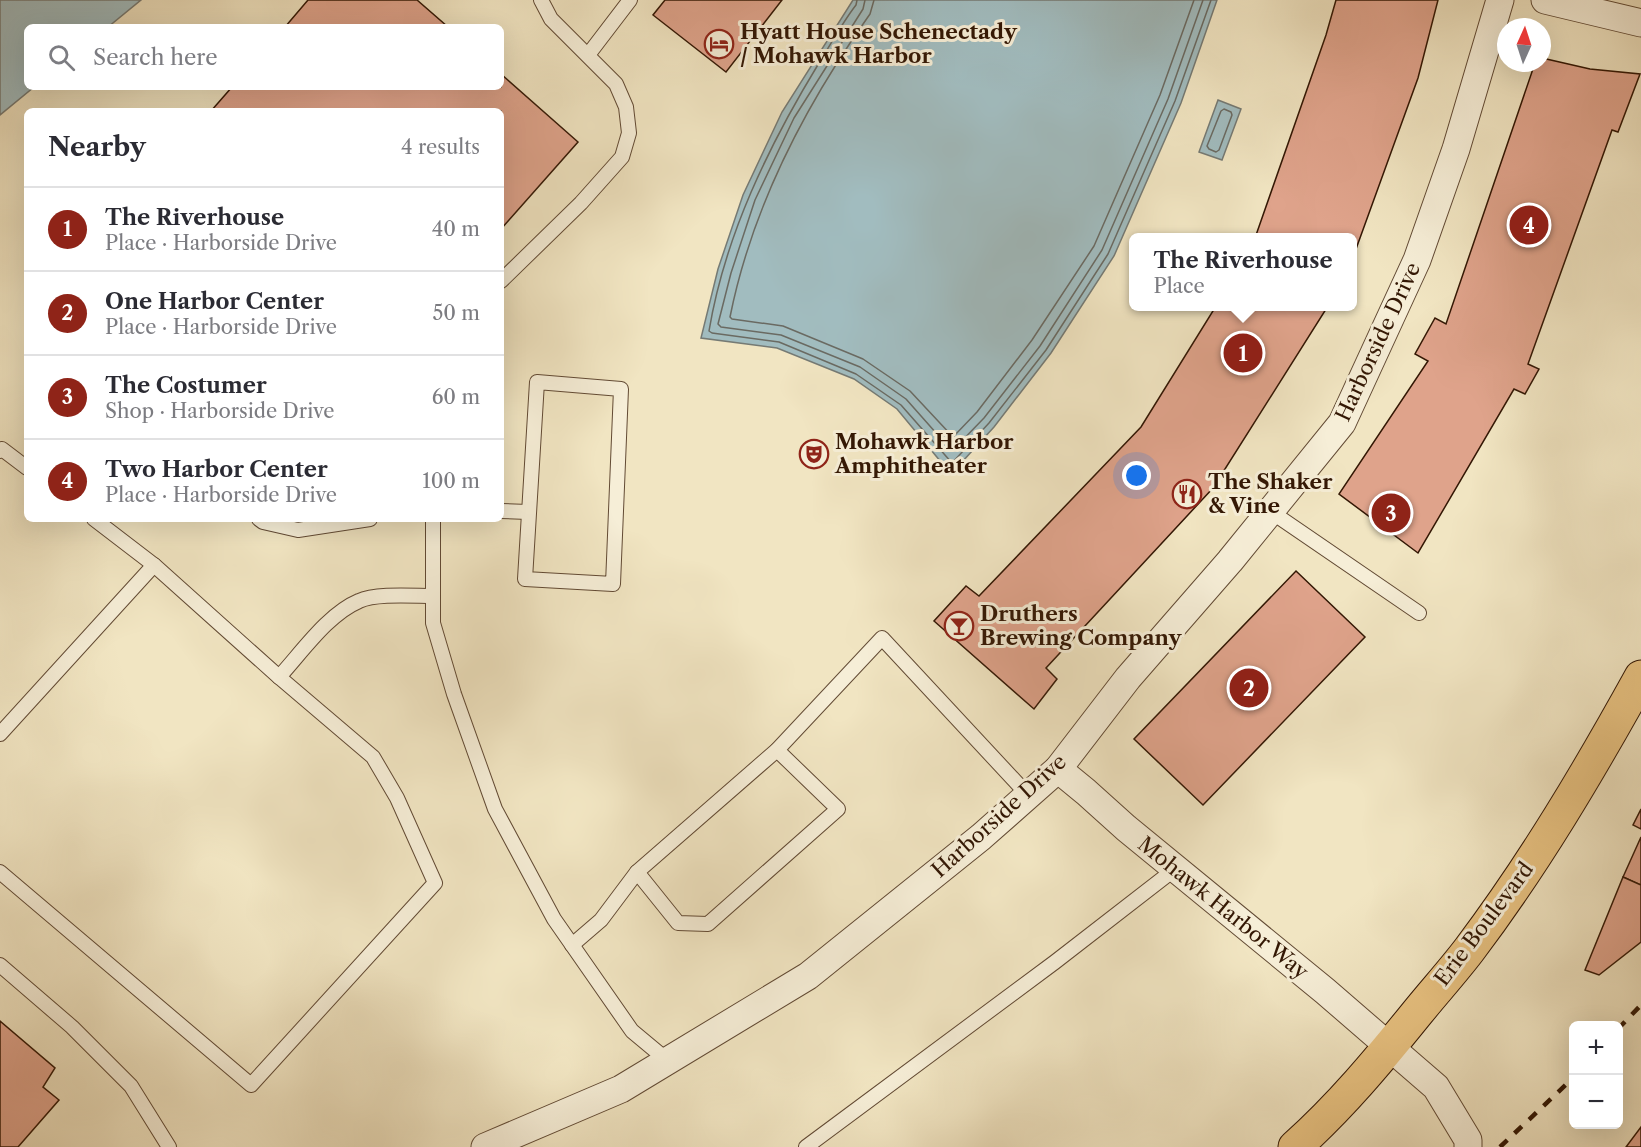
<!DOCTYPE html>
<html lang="en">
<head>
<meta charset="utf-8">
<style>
  :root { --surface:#fff; --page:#f7f7f7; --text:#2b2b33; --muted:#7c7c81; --line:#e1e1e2; --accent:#8f2418 }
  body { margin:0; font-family:"Libre Caslon Text",serif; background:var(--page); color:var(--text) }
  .controls { position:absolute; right:18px; bottom:18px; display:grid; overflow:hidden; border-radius:9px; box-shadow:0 6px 24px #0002 }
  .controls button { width:54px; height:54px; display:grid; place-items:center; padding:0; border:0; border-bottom:2px solid var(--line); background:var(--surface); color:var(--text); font:30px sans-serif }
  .compass { position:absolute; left:1497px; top:18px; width:54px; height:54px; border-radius:50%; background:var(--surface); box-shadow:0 6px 24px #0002; rotate:3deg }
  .you { position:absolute; left:1137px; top:476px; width:21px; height:21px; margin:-15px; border:4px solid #fff; border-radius:50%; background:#1a73e8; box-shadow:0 0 0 9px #1a73e833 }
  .badge { display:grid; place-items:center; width:39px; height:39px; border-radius:50%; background:var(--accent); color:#fff; font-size:20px; font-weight:700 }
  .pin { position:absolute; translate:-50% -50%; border:3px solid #fff; box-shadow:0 2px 6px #0006 }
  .popup { position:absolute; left:1129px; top:233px; width:228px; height:78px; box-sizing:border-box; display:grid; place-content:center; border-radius:9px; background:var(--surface); filter:drop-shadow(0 2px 4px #0005); font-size:20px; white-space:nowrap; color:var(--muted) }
  .popup b { font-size:22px; color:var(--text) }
  .popup::after { content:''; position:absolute; left:50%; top:100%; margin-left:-12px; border:12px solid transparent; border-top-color:var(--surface) }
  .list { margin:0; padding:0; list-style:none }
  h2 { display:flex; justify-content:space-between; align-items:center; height:78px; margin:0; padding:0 24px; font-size:26px }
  h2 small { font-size:20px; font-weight:400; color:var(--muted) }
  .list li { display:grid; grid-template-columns:39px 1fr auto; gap:18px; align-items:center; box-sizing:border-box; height:84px; padding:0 24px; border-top:2px solid var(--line) }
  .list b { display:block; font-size:22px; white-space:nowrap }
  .list p { margin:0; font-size:20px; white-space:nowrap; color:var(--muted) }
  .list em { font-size:20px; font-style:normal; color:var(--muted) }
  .icon { flex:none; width:33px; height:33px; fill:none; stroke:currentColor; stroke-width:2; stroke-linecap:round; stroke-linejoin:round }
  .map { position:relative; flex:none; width:1641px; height:1147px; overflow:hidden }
  .search { position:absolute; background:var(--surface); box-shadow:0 6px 24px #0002; left:24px; top:24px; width:480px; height:66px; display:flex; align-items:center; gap:15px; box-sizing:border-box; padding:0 21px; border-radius:9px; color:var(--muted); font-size:22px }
  .panel { position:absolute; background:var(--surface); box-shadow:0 6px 24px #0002; left:24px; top:108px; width:480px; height:414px; border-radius:9px }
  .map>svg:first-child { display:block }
  .water { fill:#a1bcbf; stroke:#757a74; stroke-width:1.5 }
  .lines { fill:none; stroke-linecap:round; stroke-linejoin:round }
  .shore { stroke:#6a6a62; stroke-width:1.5 }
  .building { fill:#dfa38b; stroke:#331704; stroke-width:1.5 }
  .lane-casing { stroke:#624a34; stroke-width:16 }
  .street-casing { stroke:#624a34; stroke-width:29 }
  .highway-casing { stroke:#331704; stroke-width:35 }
  .lane { stroke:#f6eed7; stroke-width:14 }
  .street { stroke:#f6eed7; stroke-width:27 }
  .highway { stroke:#e8c281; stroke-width:33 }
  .rail { stroke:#331704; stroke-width:4.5; stroke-dasharray:10 10; stroke-linecap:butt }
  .labels { text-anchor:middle; stroke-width:6; stroke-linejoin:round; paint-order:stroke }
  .poi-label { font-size:21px; font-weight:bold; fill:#331704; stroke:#f6eed7; text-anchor:start }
  .street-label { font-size:21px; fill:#331704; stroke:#f6eed7 }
</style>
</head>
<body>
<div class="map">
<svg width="1641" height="1147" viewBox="0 0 1641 1147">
  <rect width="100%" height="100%" fill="#f1e5c2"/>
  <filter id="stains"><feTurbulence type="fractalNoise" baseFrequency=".00333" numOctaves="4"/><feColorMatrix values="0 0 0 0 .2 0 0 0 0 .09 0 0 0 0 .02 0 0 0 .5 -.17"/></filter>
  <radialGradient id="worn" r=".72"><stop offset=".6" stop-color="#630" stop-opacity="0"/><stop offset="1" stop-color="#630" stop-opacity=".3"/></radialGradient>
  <g class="water">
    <path d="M0 0H141L108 27H27V87H34L0 115Z"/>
    <path d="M853 0H1217L1181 103 1114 256 1051 353 994 427 951 474 897 409 854 379 777 348 701 338 718 269 743 195 782 112Z"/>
    <path d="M1218 100 1241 109 1222 160 1199 152Z"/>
  </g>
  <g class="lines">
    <g class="shore">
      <path d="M857 0 856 5C842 23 831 44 819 63 769 145 725 235 709 331L712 333 779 342 856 374 901 405 952 463 989 423 1046 350 1108 254 1175 101 1211 0"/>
      <path d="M865 0 863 9 794 118 755 200 731 273 718 324 721 327 781 335 860 367 906 399 952 451 984 418 1040 346 1102 250 1168 99 1203 0"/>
      <path d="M874 0 870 14C806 104 752 207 730 317L732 319 783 326 863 359 910 391 953 437 977 412 1032 340 1094 246 1160 95 1194 0"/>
      <path d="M1224 109 1231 112 1232 115 1219 150 1216 152 1209 149 1207 146 1221 111Z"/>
    </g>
  </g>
  <g class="building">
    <path d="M308 0H417L448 27H285Z"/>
    <path d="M665 0H782L726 72 653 15Z"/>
    <path d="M1336 0H1438L1418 78 1352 260V238H1255L1326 35Z"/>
    <path d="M1542 58 1590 69 1640 74 1618 132 1612 130 1528 364 1539 369 1525 394 1514 389 1418 553 1339 494 1428 361 1415 354 1435 318 1446 324 1535 63H1542Z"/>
    <path d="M501 74 578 142 501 229V111H211L232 87H501Z"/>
    <path d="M1216 306H1328L1213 488 1046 668 1057 679 1034 709 934 621 966 586 979 596 1141 427Z"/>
    <path d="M1296 571 1365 637 1203 805 1134 739Z"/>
    <path d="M1641 809V829L1633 825Z"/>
    <path d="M1641 837V885L1623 877Z"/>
    <path d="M1623 877 1641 885V942L1599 975 1585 970Z"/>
    <path d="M0 1021 55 1068 43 1087 59 1100 18 1147H0Z"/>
    <path d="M1641 1127V1147H1626Z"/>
  </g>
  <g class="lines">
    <g class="lane-casing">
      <g id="lane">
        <path d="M588 55 630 0"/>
        <path d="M501 281 581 203 622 157 629 133 626 107 616 84 551 19 541 0"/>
        <path d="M537 382 621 389 613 584 525 579Z"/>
        <path d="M0 451 2 449 27 468"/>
        <path d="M501 511 528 512"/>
        <path d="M1270 511 1419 613"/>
        <path d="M259 519 263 522 298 530 370 519"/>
        <path d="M433 519V623L454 694 495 809 554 919 632 1031 668 1061"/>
        <path d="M279 677C302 652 328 614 359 601 376 593 413 596 433 596"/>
        <path d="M0 734 154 565"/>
        <path d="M0 872 251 1085 435 883 397 798 373 757 279 677 154 565 94 519"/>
        <path d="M637 872 678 923 708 924 838 809 777 750"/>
        <path d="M572 945 601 920 637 872 777 750 882 638 1028 795"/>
        <path d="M0 965 72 1027 131 1086 169 1147"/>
        <path d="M806 1147 1055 962 1175 869"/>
      </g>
    </g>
    <g class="street-casing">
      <g id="street">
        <path d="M1545 0 1641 23"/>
        <path d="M1058 769 1086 792 1126 828 1325 991 1436 1087 1468 1140V1147"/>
        <path d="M485 1147 621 1089 808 976 981 837 1058 769 1128 678 1230 561 1342 423 1417 260 1456 149 1500 0"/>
      </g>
    </g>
    <g class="highway-casing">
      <path id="highway" d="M1295 1147C1340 1107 1379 1060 1417 1013 1434 992 1453 971 1469 950 1534 864 1589 771 1641 677"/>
    </g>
    <use href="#lane" class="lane"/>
    <use href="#street" class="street"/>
    <use href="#highway" class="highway"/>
    <g class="rail">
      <path d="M1618 1029 1641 1005"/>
      <path d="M1500 1147 1574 1077"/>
    </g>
  </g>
  <defs>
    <g id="hotel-ring" transform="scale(1.5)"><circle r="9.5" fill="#f6eed7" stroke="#8f2418" stroke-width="1.5"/><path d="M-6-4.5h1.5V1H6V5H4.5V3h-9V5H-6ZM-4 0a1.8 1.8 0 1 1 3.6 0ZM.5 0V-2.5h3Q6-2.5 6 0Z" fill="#8f2418"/></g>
    <g id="theatre-ring" transform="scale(1.5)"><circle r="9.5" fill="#f6eed7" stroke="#8f2418" stroke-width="1.5"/><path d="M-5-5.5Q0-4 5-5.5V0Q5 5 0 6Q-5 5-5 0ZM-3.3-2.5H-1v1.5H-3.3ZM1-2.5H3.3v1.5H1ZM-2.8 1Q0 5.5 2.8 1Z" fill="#8f2418"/></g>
    <g id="restaurant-ring" transform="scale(1.5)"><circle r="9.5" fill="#f6eed7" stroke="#8f2418" stroke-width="1.5"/><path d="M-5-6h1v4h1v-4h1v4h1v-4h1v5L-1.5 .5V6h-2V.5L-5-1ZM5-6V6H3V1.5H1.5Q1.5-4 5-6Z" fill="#8f2418"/></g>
    <g id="bar-ring" transform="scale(1.5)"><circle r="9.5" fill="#f6eed7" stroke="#8f2418" stroke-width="1.5"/><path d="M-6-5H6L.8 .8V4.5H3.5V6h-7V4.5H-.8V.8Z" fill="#8f2418"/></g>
  </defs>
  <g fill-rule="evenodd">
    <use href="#hotel-ring" x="719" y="44"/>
    <use href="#theatre-ring" x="814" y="454"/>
    <use href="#restaurant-ring" x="1187" y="494"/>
    <use href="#bar-ring" x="959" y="626"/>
  </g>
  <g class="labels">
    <g class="poi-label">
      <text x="740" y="39">Hyatt House Schenectady<tspan x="740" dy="24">/ Mohawk Harbor</tspan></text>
      <text x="835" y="449">Mohawk Harbor<tspan x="835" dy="24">Amphitheater</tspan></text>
      <text x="1208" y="489">The Shaker<tspan x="1208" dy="24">&amp; Vine</tspan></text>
      <text x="980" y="621">Druthers<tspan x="980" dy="24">Brewing Company</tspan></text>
    </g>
    <g class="street-label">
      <text transform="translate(1378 342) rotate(-65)" y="7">Harborside Drive</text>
      <text transform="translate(999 816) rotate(-42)" y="7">Harborside Drive</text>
      <text transform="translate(1223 908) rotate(39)" y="7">Mohawk Harbor Way</text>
      <text transform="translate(1484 924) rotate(-53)" y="7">Erie Boulevard</text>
    </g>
  </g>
  <rect width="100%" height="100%" filter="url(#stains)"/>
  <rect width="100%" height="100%" fill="url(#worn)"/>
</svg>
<div class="controls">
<button>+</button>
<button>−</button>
</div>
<svg class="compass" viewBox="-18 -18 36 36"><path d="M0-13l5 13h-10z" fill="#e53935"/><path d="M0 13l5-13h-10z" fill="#7c7c81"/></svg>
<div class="you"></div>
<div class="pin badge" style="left:1243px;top:353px">1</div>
<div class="popup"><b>The Riverhouse</b>Place</div>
<div class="pin badge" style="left:1249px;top:688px">2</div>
<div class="pin badge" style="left:1391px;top:513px">3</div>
<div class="pin badge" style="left:1529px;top:225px">4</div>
<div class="search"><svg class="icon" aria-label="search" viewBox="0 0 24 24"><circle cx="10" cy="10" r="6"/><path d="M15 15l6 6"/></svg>Search here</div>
<section class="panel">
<h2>Nearby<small>4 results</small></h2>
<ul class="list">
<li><span class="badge">1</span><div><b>The Riverhouse</b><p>Place · Harborside Drive</p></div><em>40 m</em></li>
<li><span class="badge">2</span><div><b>One Harbor Center</b><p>Place · Harborside Drive</p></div><em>50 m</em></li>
<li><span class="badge">3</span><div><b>The Costumer</b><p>Shop · Harborside Drive</p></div><em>60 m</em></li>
<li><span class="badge">4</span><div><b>Two Harbor Center</b><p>Place · Harborside Drive</p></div><em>100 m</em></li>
</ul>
</section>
</div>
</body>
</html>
